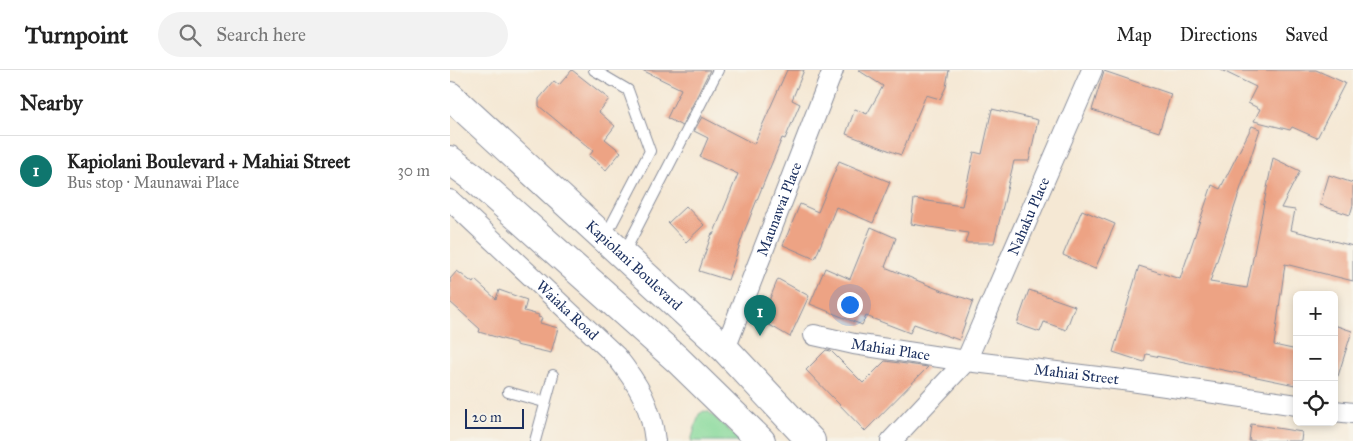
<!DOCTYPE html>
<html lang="en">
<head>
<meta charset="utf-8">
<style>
  :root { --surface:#fff; --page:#f2f2f2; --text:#222; --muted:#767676; --line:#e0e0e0; --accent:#0f766e }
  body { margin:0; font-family:"IM FELL Great Primer",serif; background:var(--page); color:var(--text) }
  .controls { position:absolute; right:15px; bottom:15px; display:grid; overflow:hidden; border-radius:8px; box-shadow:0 2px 8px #0003 }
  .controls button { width:45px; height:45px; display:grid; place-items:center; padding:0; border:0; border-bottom:1px solid var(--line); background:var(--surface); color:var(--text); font:25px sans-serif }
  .scale { position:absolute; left:15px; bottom:12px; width:59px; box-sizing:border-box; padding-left:5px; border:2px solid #1b2f5e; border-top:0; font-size:14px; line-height:18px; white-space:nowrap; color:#1b2f5e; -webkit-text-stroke:4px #f7f3e8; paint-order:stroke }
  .you { position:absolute; left:399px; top:234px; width:18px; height:18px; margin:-12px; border:4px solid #fff; border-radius:50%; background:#1a73e8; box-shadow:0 0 0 8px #1a73e833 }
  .badge { display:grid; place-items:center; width:32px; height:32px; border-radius:50%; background:var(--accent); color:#fff; font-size:16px; font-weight:700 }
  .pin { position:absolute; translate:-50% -41px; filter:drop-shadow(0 1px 2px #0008) }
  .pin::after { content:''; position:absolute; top:26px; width:18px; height:15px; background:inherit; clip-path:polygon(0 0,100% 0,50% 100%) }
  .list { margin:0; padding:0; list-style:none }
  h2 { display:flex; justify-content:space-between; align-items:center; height:65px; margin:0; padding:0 20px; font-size:21px }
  h2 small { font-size:16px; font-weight:400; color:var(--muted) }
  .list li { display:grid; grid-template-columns:32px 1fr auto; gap:15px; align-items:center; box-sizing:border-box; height:70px; padding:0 20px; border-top:1px solid var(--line) }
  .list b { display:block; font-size:19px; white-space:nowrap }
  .list p { margin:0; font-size:16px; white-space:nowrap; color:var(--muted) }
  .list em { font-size:16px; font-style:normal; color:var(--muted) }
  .icon { flex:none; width:28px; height:28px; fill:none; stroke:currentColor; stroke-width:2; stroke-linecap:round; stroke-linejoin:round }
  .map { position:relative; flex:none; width:903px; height:371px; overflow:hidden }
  header { display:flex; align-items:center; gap:30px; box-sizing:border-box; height:70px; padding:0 25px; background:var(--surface); border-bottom:1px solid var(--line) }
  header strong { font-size:24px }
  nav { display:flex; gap:28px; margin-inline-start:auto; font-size:18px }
  .search { width:350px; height:45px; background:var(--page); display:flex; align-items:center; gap:12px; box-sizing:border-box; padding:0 18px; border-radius:28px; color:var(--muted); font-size:19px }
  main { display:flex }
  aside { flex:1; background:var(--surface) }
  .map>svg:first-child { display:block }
  .green { fill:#85d99a; stroke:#50847c }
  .building { fill:#eda384 }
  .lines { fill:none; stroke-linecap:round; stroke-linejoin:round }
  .service-casing { stroke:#888c99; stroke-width:12 }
  .minor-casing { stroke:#888c99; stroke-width:22 }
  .primary-casing { stroke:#888c99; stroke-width:30 }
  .motorway-casing { stroke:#888c99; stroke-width:30 }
  .service { stroke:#fff; stroke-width:10 }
  .minor { stroke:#fff; stroke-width:20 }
  .primary { stroke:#fff; stroke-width:28 }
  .motorway { stroke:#fff; stroke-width:28 }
  .labels { text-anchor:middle; stroke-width:5; stroke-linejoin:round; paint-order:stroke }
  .street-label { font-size:15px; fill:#1b2f5e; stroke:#f7f3e8 }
</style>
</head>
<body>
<header>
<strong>Turnpoint</strong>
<div class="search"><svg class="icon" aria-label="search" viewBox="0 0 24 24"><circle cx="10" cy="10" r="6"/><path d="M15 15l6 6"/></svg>Search here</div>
<nav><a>Map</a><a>Directions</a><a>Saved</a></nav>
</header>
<main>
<aside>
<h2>Nearby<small></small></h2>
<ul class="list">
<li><span class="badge">1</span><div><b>Kapiolani Boulevard + Mahiai Street</b><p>Bus stop · Maunawai Place</p></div><em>30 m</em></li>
</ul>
</aside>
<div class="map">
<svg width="903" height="371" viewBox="0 0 903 371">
  <rect width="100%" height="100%" fill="#f7f3e8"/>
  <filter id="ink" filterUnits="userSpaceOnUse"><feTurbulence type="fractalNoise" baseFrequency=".02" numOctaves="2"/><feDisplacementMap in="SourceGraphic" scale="10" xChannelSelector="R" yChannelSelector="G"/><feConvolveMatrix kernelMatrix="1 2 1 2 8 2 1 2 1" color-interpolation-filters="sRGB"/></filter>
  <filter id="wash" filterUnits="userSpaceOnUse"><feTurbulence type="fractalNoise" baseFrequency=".0096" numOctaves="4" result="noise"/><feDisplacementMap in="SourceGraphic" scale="20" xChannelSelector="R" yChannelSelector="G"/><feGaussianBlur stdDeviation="1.12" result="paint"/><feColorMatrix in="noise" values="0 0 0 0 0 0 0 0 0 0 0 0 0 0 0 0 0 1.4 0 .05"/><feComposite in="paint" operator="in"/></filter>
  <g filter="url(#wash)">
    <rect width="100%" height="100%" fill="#f5e8d4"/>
    <path class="green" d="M254 341 259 342 291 371H241L249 344Z"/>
    <g id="blocks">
      <g class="building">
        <path d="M122 0 159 29 149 42 165 56 155 69 171 82 156 100 139 86 143 81 89 36V29L104 11 109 15Z"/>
        <path d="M192 0H260L232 56 217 48 231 19Z"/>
        <path d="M337 0H354L342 30 350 34 335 69 332 68 294 162 278 210 249 201 262 163 263 165 288 104 250 87 258 68 244 61 252 47 304 74Z"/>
        <path d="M408 0H499L496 17 490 29 476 25 451 85 396 64 405 39 417 44 433 16Z"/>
        <path d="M771 0H866L895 13 867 68 842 57 840 60 804 51 810 39 798 33 806 17Z"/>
        <path d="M654 1 721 24 709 62 642 40Z"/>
        <path d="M542 39 588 50 579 91H564L544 173H515L518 163 461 154 464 129 512 136 524 82 532 84Z"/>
        <path d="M802 56 810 59 760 212 797 218 823 88 850 101 831 138 845 140 841 160 903 176V211L835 194 824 275 847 280 845 315 696 284 694 292 663 282 689 196 730 209 762 115 770 119Z"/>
        <path d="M389 91 440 112 423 153 386 137 365 189 333 175 350 134 368 142Z"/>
        <path d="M879 105 903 113V135L900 145 870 135Z"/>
        <path d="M236 136 254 155 236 172 218 153Z"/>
        <path d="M632 140 665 154 645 199 613 185Z"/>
        <path d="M421 157 446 168 435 197 490 220 523 231 509 270 464 254 460 263 416 246 412 255 360 234 375 198 400 209Z"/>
        <path d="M7 201 23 213 25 210 46 229 49 220 77 230 74 241 89 245 88 247 92 248 90 253 108 258 101 283 66 275V273L29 262 30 259 0 232V209Z"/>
        <path d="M328 209 359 226 340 267 311 250Z"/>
        <path d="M579 220 625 236 616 260 594 252 590 262 567 254Z"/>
        <path d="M884 255 902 261 888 306H884Z"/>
        <path d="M376 280 381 281 413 313 435 291 478 297 415 361 356 300Z"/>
        <path d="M801 354 852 362 851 371H799Z"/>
      </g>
    </g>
  </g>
  <g filter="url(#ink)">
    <use href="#blocks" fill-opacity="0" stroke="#888c99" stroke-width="1"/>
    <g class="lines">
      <g class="service-casing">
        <g id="service">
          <path d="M144 0 178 20 200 81 155 167"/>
          <path d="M174 183 268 0"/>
          <path d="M58 322 94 332"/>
          <path d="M85 371 103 305"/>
        </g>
      </g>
      <g class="minor-casing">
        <g id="minor">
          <path id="s1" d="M0 130 166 286C188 314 201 335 205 371"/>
          <path id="s2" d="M364 265 404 274 516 291 642 0"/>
          <path id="s3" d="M275 279 383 0"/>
          <path d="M884 341 903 343"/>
          <path id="s4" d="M441 371 516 291 681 311 847 335"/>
        </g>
      </g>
      <g class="primary-casing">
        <g id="primary">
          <path id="s5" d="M0 26 275 279 361 371"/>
        </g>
      </g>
      <g class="motorway-casing">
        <path id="motorway" d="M0 90 23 107 228 290 311 371"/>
      </g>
      <use href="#service" class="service"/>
      <use href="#minor" class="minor"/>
      <use href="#primary" class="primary"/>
      <use href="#motorway" class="motorway"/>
    </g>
  </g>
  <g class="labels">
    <g class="street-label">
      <text dy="5" stroke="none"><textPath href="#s3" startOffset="150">Maunawai Place</textPath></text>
      <text dy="5" stroke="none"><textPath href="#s2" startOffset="312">Nahaku Place</textPath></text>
      <text dy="5" stroke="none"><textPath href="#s5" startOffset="250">Kapiolani Boulevard</textPath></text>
      <text dy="5" stroke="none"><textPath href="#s1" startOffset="161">Waiaka Road</textPath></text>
      <text dy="5" stroke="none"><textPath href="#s2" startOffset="78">Mahiai Place</textPath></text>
      <text dy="5" stroke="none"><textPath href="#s4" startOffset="221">Mahiai Street</textPath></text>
    </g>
  </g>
</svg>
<div class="controls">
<button>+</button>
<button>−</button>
<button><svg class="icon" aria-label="locate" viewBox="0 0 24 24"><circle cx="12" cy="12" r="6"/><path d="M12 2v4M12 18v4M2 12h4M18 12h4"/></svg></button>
</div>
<div class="scale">20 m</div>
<div class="you"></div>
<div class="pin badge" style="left:310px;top:266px">1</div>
</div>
</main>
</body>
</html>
